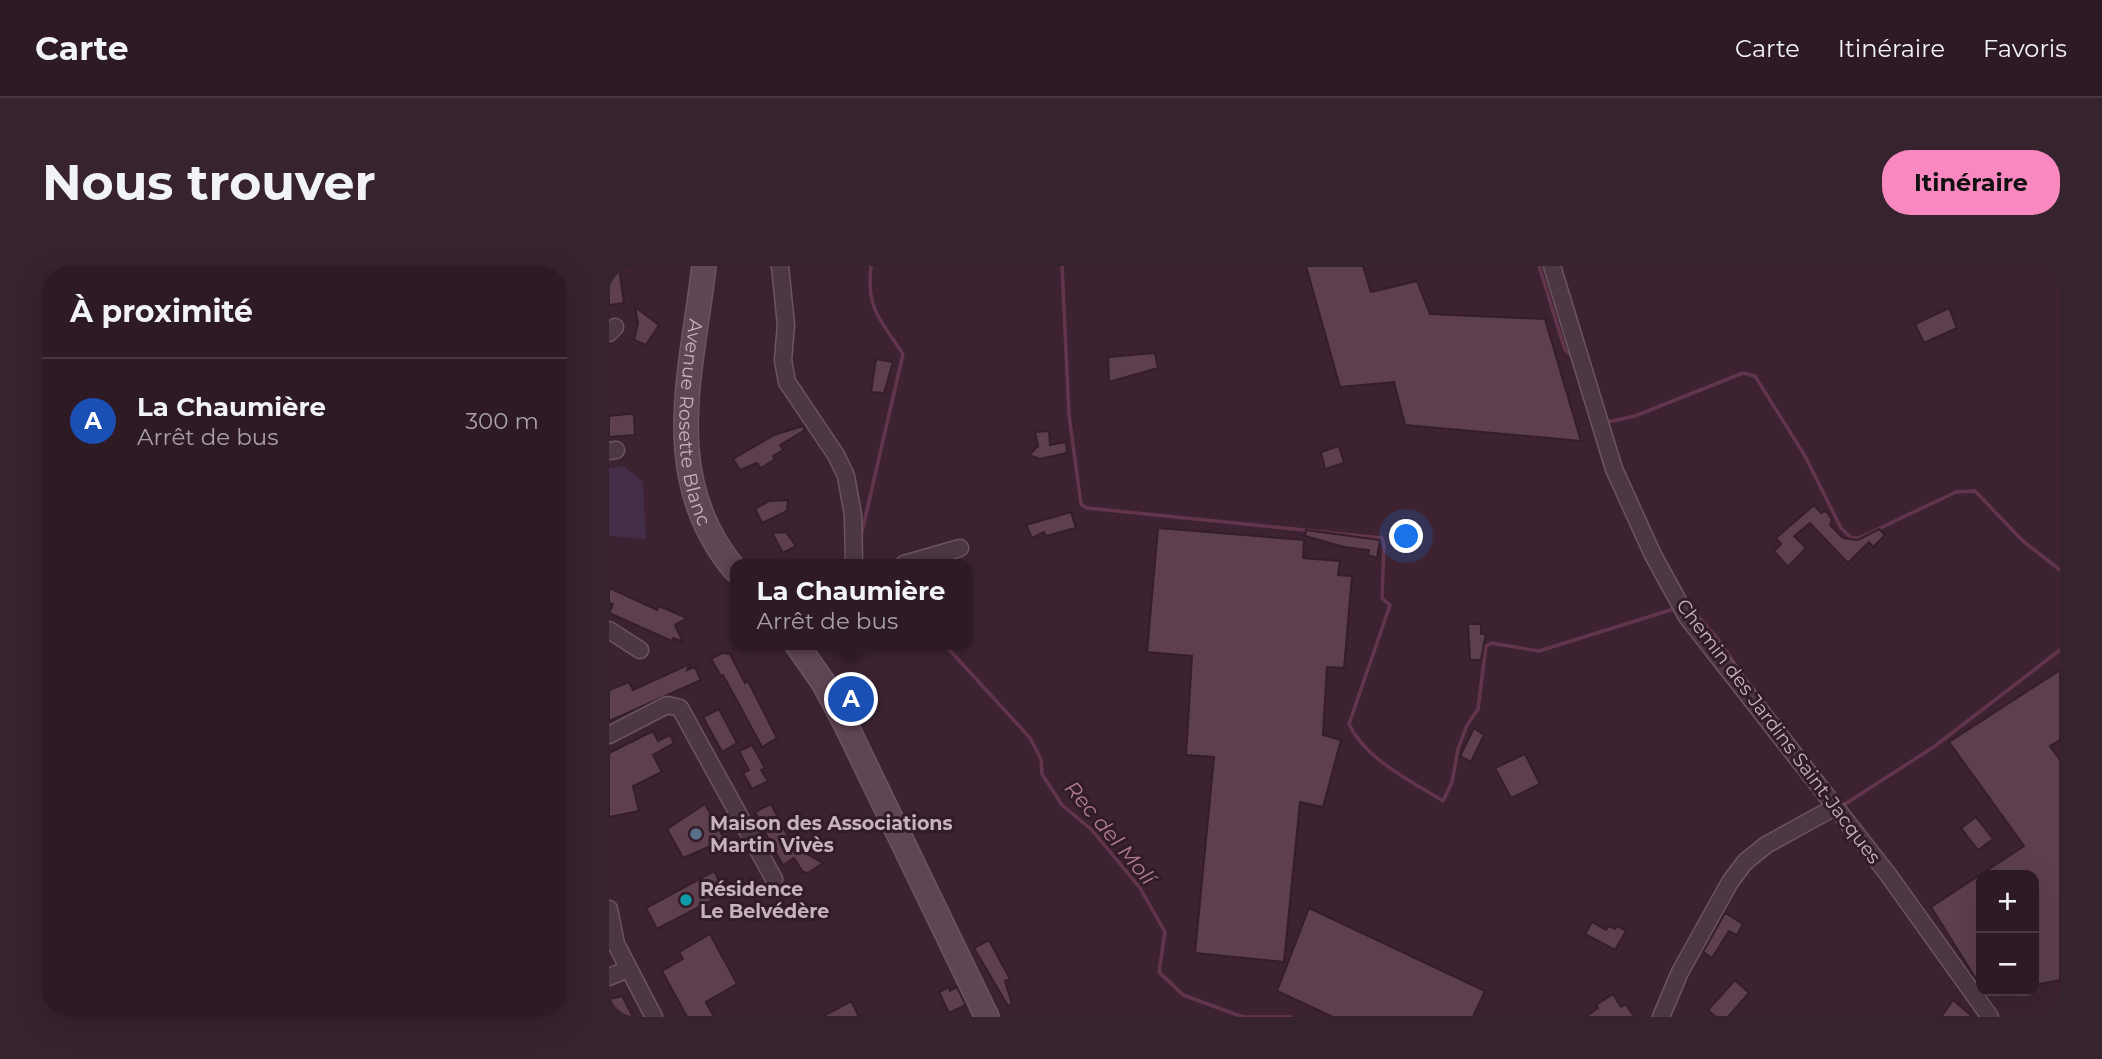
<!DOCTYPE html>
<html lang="fr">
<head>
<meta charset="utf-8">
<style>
  :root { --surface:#2e1a25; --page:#36232d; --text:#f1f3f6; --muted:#a7a1a7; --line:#493842; --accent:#f888bf }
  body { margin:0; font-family:Montserrat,sans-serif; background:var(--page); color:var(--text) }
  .controls { position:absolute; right:21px; bottom:21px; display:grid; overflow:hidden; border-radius:14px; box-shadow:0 7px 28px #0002 }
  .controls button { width:63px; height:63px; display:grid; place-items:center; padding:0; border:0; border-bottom:2px solid var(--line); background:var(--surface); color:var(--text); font:35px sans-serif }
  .you { position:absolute; left:798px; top:271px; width:24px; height:24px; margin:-18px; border:5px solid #fff; border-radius:50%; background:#1a73e8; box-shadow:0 0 0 10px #1a73e833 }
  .badge { display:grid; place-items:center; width:46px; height:46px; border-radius:50%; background:var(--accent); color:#fff; font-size:23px; font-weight:700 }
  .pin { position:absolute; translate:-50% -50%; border:4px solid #fff; box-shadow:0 2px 7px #0006 }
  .popup { position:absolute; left:121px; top:293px; width:242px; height:91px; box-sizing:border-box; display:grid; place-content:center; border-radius:14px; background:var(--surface); filter:drop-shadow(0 2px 5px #0005); font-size:23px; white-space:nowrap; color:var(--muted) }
  .popup b { font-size:26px; color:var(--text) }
  .popup::after { content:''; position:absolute; left:50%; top:100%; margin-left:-14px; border:14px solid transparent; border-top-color:var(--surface) }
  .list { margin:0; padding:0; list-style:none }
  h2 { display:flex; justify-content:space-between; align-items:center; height:91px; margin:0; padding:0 28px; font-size:30px }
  h2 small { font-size:23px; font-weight:400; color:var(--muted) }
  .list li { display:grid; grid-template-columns:46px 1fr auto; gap:21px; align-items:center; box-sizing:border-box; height:126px; padding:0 28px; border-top:2px solid var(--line) }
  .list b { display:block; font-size:26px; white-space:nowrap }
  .list p { margin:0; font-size:23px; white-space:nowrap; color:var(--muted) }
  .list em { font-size:23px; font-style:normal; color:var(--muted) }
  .map { position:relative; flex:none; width:1451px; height:751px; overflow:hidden; border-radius:28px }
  header { display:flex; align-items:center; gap:42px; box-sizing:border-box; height:98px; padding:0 35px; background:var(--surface); border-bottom:2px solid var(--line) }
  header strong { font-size:33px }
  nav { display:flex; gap:38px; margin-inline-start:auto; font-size:24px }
  .intro { display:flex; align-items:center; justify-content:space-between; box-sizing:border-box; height:168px; padding:0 42px }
  h1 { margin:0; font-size:49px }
  .button { padding:18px 32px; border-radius:28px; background:var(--accent); color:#111; font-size:24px; font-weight:700 }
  main { display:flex; gap:42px; padding:0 42px }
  aside { flex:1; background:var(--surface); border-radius:28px; box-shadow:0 7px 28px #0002 }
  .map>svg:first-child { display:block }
  .green { fill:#442d49 }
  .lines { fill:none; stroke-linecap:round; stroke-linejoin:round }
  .stream { stroke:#62354d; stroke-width:3.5 }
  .building { fill:#5d3f4e; stroke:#341e29; stroke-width:2 }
  .minor-casing { stroke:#6b5560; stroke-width:19 }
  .secondary-casing { stroke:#6b5560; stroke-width:26 }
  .minor { stroke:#4d3742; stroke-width:16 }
  .secondary { stroke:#604552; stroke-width:23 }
  .service-dot { fill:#5c6f8a; stroke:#321c27; stroke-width:2.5 }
  .culture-dot { fill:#0f9aa8; stroke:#321c27; stroke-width:2.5 }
  .labels { text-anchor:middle; stroke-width:6; stroke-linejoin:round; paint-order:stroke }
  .street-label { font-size:19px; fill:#c8b3bd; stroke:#321c27 }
  .poi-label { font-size:19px; font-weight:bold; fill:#c8b3bd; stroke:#321c27; text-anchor:start }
  .water-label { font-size:21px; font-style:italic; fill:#b07b98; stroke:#321c27 }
</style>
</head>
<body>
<header>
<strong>Carte</strong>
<nav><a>Carte</a><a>Itinéraire</a><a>Favoris</a></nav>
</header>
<div class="intro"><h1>Nous trouver</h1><a class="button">Itinéraire</a></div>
<main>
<aside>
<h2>À proximité<small></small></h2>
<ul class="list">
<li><span class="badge" style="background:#1a4fb4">A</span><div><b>La Chaumière</b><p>Arrêt de bus</p></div><em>300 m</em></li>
</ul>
</aside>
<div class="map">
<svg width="1451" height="751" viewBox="0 0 1451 751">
  <rect width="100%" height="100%" fill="#3d2331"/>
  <path class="green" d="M15 200 34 216 37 273 0 270V202Z"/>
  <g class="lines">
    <g class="stream">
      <path d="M453 0 460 149 472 238 478 242 773 272 775 279 773 332 781 339 740 458C756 493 802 515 834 535L843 516 849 483 858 459 869 443 877 380 882 377 930 385 1068 342"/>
      <path d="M930 0 956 84 963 90"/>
      <path d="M999 156 1026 150 1134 107 1146 110 1196 190 1232 262 1242 272H1250L1347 226 1366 225 1414 275 1451 304"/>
      <path d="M252 270 294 88C271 53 257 43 262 0"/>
      <path d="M1078 338 1108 372 1137 414"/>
      <path d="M336 379 421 472 432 493 433 508 453 539 483 564 531 622 556 666 550 706 574 729 634 751H682"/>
      <path d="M1233 540 1326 480 1451 384"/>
    </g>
  </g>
  <g class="building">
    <path d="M697 0H754L762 26 808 15 821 48 936 53 972 175 796 159 785 116 731 121Z"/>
    <path d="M10 1 15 37 0 39V2Z"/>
    <path d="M26 41 50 59 37 79 25 74 29 57Z"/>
    <path d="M1340 42 1348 62 1315 77 1306 58Z"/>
    <path d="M546 87 549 102 500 116 499 91Z"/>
    <path d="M267 93 284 96 275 127 262 126Z"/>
    <path d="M19 148H25L26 169 0 171V150Z"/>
    <path d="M194 160 196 164 171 179 174 184 164 190 166 193 154 201 151 202 148 197 131 204 124 193 165 169Z"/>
    <path d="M440 165 441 179 457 176 458 187 431 193 420 189 429 180 426 166Z"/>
    <path d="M730 180 735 197 716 203 712 186Z"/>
    <path d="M179 234 178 245 153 257 146 243 160 235Z"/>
    <path d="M1205 239 1212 247 1217 245 1223 254 1221 259 1234 272 1249 274 1270 263 1276 269 1264 281 1260 276 1239 297 1201 257 1185 270 1197 282 1179 301 1165 285 1172 278 1167 272Z"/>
    <path d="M462 246 467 262 437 270 435 266 423 272 417 259Z"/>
    <path d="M549 262 695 274 694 292 731 295 729 309 743 310 735 402 718 401 714 469 732 474 714 541 691 536 675 696 586 687 605 491 577 489 583 390 538 386Z"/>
    <path d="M697 264 771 274 768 292 759 289 760 284 735 281 696 270Z"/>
    <path d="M177 266 187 280 174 287 163 267Z"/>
    <path d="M0 322 48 344 50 340 78 352 66 359 74 376 64 372 63 375 0 347 4 338 0 337Z"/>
    <path d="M859 358H872V368H877L872 394H861Z"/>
    <path d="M113 387 121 388 136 417 139 415 168 472 153 481 114 409 112 410 102 393Z"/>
    <path d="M81 398 78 404 86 401 92 414 0 455V424L20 416 24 424Z"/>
    <path d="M1451 404V474L1441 480 1451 494V714L1425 719V609H1372V721L1322 641 1415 580 1340 476Z"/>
    <path d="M110 443 128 477 113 486 94 451Z"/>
    <path d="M865 462 875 469 862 496 851 490Z"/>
    <path d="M44 465 49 475 61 469 65 477 44 489 53 506 24 520 30 545 0 551V487Z"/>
    <path d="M143 479 156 502 152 504 159 515 143 523 134 507 140 504 130 485Z"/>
    <path d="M916 488 931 518 902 532 886 502Z"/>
    <path d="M96 538 116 574 74 592 58 563Z"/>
    <path d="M162 538 184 580 214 597 199 607 194 606 185 592 174 599 164 582 146 546Z"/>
    <path d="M1367 551 1384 573 1369 584 1352 562Z"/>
    <path d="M105 605 117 627 48 663 37 642Z"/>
    <path d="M700 642 876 725 864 751H724L668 725Z"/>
    <path d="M1116 647 1134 658 1128 669 1120 665 1103 692 1094 686Z"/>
    <path d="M983 656 997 664 1000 660 1006 663 1008 660 1017 665 1006 684 976 668Z"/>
    <path d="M101 668 128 718 97 736 105 751H78L53 705 74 693 70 686Z"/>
    <path d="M380 674 401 713 396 715 403 738 399 740 365 682Z"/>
    <path d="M1126 714 1140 727 1119 751H1107L1099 744Z"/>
    <path d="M340 721 341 725 348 721 357 739 340 747 330 726Z"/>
    <path d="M1004 728 1012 741 1017 738 1025 751H976L989 742 987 739Z"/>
    <path d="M13 730 24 751H0V733Z"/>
    <path d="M1344 734 1364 751H1332Z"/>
    <path d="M242 735 250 751H213Z"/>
  </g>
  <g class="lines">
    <g class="minor-casing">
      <g id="minor">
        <path d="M171 0 177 59 174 94 178 116 227 189 237 210 244 249 245 298"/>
        <path d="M943 0 1005 203 1044 289 1078 351 1278 607 1381 751"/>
        <path d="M0 67 6 61"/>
        <path d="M0 185 7 184"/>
        <path d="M295 298 351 282"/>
        <path d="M0 364 31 384"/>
        <path d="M0 469 58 439 71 442 165 613"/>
        <path d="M0 643 7 678 45 751"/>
        <path d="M0 711 19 703"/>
        <path d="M1052 751 1071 706 1121 616 1136 596 1157 579 1226 541"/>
      </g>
    </g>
    <g class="secondary-casing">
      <g id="secondary">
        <path id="s1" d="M95 0C83 106 49 212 126 304"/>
        <path d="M188 379 214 416 236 457 378 751"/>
      </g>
    </g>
    <use href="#minor" class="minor"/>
    <use href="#secondary" class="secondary"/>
  </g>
  <circle class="service-dot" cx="87" cy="568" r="7"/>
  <circle class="culture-dot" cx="77" cy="634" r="7"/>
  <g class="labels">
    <g class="street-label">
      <text dy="7" stroke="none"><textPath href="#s1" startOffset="158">Avenue Rosette Blanc</textPath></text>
      <text transform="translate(1170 465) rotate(53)" y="7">Chemin des Jardins Saint-Jacques</text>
    </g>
    <g class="poi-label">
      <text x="101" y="564">Maison des Associations<tspan x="101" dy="22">Martin Vivès</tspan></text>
      <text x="91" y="630">Résidence<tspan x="91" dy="22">Le Belvédère</tspan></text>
    </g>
    <g class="water-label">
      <text transform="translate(501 567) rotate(50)" y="7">Rec del Molí</text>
    </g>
  </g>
</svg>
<div class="controls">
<button>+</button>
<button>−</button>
</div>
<div class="you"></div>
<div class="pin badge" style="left:242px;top:433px;background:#1a4fb4">A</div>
<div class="popup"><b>La Chaumière</b>Arrêt de bus</div>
</div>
</main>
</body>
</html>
